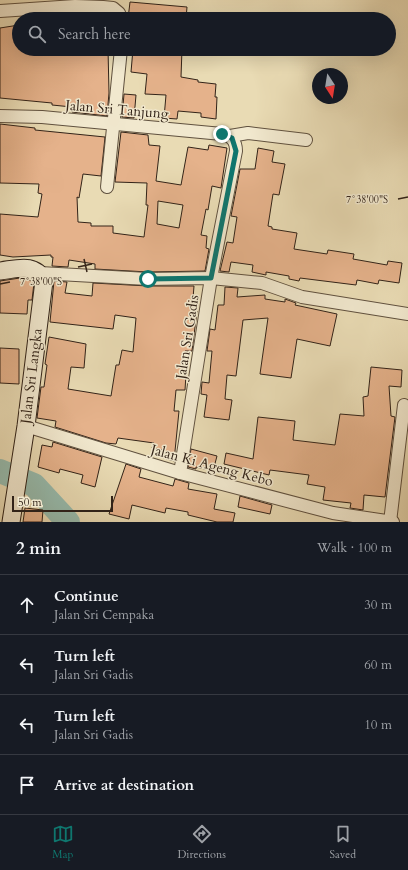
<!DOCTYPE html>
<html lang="en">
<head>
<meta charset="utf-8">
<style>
  :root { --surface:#171b24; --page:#242831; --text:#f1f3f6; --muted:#9ea1a6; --line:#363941; --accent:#0f766e }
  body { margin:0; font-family:Cardo,serif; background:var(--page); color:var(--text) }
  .compass { position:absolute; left:312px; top:68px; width:36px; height:36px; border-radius:50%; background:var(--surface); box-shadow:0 4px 16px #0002; rotate:168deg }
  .scale { position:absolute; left:12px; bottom:10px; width:101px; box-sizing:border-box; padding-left:4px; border:2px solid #322318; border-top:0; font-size:11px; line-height:14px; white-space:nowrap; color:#322318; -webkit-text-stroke:3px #f1e8ce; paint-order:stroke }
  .stop { position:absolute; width:12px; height:12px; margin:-9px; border:3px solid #0f766e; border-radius:50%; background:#fff }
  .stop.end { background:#0f766e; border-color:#fff; box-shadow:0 1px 4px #0008 }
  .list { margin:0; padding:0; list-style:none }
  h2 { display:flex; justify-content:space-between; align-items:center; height:52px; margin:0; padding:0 16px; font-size:17px }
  h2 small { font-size:13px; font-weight:400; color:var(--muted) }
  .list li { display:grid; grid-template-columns:26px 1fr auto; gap:12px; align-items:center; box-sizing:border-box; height:60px; padding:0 16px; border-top:1px solid var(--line) }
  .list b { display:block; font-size:15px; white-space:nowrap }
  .list p { margin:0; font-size:13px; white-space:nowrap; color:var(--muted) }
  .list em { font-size:13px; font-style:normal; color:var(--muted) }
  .icon { flex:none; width:22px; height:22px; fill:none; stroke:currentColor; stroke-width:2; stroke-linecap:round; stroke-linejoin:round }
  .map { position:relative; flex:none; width:408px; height:522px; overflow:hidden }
  .search { position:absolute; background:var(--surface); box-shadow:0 4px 16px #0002; left:12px; right:12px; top:12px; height:44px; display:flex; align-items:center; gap:10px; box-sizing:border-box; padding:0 14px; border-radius:22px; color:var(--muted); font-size:15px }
  .sheet { height:292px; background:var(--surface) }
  nav { display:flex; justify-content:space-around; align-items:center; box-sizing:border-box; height:56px; border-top:1px solid var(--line); background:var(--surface); font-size:11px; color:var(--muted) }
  nav a { display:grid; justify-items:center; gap:2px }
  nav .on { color:var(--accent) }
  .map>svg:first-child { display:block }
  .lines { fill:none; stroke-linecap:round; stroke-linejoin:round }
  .river { stroke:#97bbad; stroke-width:24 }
  .building { fill:#e5b28b; stroke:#322318; fill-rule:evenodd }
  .street-casing { stroke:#60513f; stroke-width:14 }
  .secondary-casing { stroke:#322318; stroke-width:19 }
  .street { stroke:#f1e8ce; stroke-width:12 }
  .secondary { stroke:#f1e8ce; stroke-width:17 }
  .route { stroke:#0f766e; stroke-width:5 }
  .ticks { fill:none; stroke:#322318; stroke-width:1.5 }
  .labels { text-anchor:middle; stroke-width:3; stroke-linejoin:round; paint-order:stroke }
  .street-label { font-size:14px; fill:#322318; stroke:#f1e8ce }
  .ticks-label { font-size:10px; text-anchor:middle; fill:#322318; stroke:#f1e8ce; stroke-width:3; stroke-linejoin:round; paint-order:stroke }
</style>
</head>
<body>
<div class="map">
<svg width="408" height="522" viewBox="0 0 408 522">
  <rect width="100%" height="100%" fill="#e9dbb4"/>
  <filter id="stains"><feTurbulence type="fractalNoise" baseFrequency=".005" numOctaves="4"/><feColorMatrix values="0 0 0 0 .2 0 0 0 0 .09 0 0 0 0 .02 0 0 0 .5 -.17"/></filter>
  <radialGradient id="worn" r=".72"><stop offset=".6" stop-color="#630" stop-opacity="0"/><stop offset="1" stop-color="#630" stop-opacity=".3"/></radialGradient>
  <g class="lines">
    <path class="river" d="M0 471 34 485 68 522"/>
  </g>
  <g class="building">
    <path d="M130 2 187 7 186 19H128Z"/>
    <path d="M19 25V49H108L109 93 107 116 72 112V107L52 105V103L0 98V28Z"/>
    <path d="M133 49 166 52V49H182L181 77 198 80V82L216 84 215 97H217L216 119 201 117V113L178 111 177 119 164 118 166 95 145 94 147 74 131 72Z"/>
    <path d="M124 94 136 95 134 118 122 117Z"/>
    <path d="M0 124 35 128V130L105 137 101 176 83 174 79 198 77 197 78 222 91 223V226H113V233L144 237 148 205H146L147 183 115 182 121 132 148 135 149 145 160 146 156 181 181 185 188 147 208 150 209 145 227 148 221 188 212 186 208 210 206 209 201 235 207 236 206 248 209 249 205 271 148 272 95 269V264L69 260 68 267 52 266 53 257H51V255L13 257 0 255V214L38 217 42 194 38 193 39 184 0 183ZM158 201 183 205 179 228 157 224Z"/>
    <path d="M258 148 274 151 272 162 285 164 279 195 273 194 268 226 272 227V229L297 233 294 249 327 254 328 250 354 254 353 259 387 265 388 261 402 263 399 283 379 280 378 284 357 280 356 285 300 278 299 281 289 279V276L266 272V275L252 272 253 265 231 262 229 272 220 271 227 242 233 243 237 217 231 216 240 169H255Z"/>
    <path d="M20 278 28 279 34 283 32 300H28L27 314 0 313V281Z"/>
    <path d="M54 281 67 282 65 293 92 296 93 283 148 286H194L192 311H197L192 351H185L182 374H186L185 390H176L174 411H179L174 461 161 457 163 450 152 448 154 443 118 438 116 444 106 443 55 427 56 421 37 418 41 387H44L47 365 45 364 49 337 86 344 84 368 71 367 68 389 111 396 116 365H119L122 350 133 352 136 318 115 315 113 329 50 322Z"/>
    <path d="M225 287 238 288 237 297 265 295V299L285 302V299L296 303 295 305 337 314 330 346 297 339 291 378 260 374 268 318 243 320 236 376 227 375 225 399 232 400 229 420 204 417 207 395 201 394 202 382 209 383 212 351H207L210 329 215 330 218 305H224Z"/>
    <path d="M0 348 19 349V384L0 383Z"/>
    <path d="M371 367 402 370 401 387 389 386 391 416 395 417 385 497 364 495 363 510 350 508 351 503 323 500 325 487 307 484 309 475 270 470 269 475 224 464 226 453 253 459 258 417 295 421 293 440 335 445 340 414 364 416 363 397 368 396Z"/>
    <path d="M53 442 102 457 95 487 81 483 83 475 60 469 59 473 38 467 42 445 52 447Z"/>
    <path d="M191 449 217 456 213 471 196 467V469L188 467Z"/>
    <path d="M126 464 141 469 139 477 173 486 175 479 189 483 188 489 217 494 214 509 235 513 233 522H217L188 515V512L166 508 165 513 132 505 129 519 109 514Z"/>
    <path d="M240 496 272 505 270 514 238 507Z"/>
    <path d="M25 508 43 510 42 522H23Z"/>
  </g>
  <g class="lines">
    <g class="street-casing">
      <g id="street">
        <path d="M0 11 75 6 103 7 113 8 119 13 121 19"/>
        <path d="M0 116 42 117 222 134C231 136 236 140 236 151L211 278 180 473"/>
        <path d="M230 136 248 133 306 140"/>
        <path d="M107 187 121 49"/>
        <path d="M40 273 148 279 211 278 262 283 302 297 408 314"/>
        <path d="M26 426 180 473 333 513 393 522"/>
        <path d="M390 522 404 405"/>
      </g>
    </g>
    <g class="secondary-casing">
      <path id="secondary" d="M0 271C17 269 35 262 44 281L26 426 11 522"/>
    </g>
    <use href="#street" class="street"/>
    <use href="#secondary" class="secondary"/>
  </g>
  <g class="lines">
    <path class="route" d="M148 279 211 278 236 151 232 138 222 134"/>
  </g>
  <path class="ticks" d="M398 199 408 197M84 259 87 272M78 267 92 264M0 284 10 282"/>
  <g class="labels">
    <g class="street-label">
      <text transform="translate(117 109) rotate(5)" y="5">Jalan Sri Tanjung</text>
      <text transform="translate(187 337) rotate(-81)" y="5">Jalan Sri Gadis</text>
      <text transform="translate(31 376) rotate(-83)" y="5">Jalan Sri Langka</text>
      <text transform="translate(212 465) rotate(15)" y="5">Jalan Ki Ageng Kebo</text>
    </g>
  </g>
  <g class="ticks-label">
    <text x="367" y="203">7°38'00"S</text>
    <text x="41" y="285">7°38'00"S</text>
  </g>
  <rect width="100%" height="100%" filter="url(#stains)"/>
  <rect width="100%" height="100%" fill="url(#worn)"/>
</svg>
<svg class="compass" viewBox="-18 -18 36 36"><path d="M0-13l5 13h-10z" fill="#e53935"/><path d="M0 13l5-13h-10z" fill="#9ea1a6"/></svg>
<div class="scale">50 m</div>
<div class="stop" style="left:148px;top:279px"></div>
<div class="stop end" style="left:222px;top:134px"></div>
<div class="search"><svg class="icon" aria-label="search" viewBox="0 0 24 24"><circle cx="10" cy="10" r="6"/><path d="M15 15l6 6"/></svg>Search here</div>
</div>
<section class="sheet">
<h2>2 min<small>Walk · 100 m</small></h2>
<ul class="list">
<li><svg class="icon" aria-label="ahead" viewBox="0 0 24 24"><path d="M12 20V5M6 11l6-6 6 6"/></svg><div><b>Continue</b><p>Jalan Sri Cempaka</p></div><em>30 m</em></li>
<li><svg class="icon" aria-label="left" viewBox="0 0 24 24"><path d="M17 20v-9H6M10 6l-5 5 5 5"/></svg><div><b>Turn left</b><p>Jalan Sri Gadis</p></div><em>60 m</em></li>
<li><svg class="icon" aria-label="left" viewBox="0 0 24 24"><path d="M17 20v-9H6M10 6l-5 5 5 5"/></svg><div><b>Turn left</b><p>Jalan Sri Gadis</p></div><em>10 m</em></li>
<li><svg class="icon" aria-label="arrive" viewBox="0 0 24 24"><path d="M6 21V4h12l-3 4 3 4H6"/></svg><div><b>Arrive at destination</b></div></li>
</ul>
</section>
<nav>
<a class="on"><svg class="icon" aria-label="map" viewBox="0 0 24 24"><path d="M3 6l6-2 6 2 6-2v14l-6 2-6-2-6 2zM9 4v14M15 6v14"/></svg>Map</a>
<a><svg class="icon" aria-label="directions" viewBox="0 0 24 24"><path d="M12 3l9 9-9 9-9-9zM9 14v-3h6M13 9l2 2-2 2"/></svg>Directions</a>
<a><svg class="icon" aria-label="saved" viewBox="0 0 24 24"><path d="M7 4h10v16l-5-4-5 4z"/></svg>Saved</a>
</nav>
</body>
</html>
